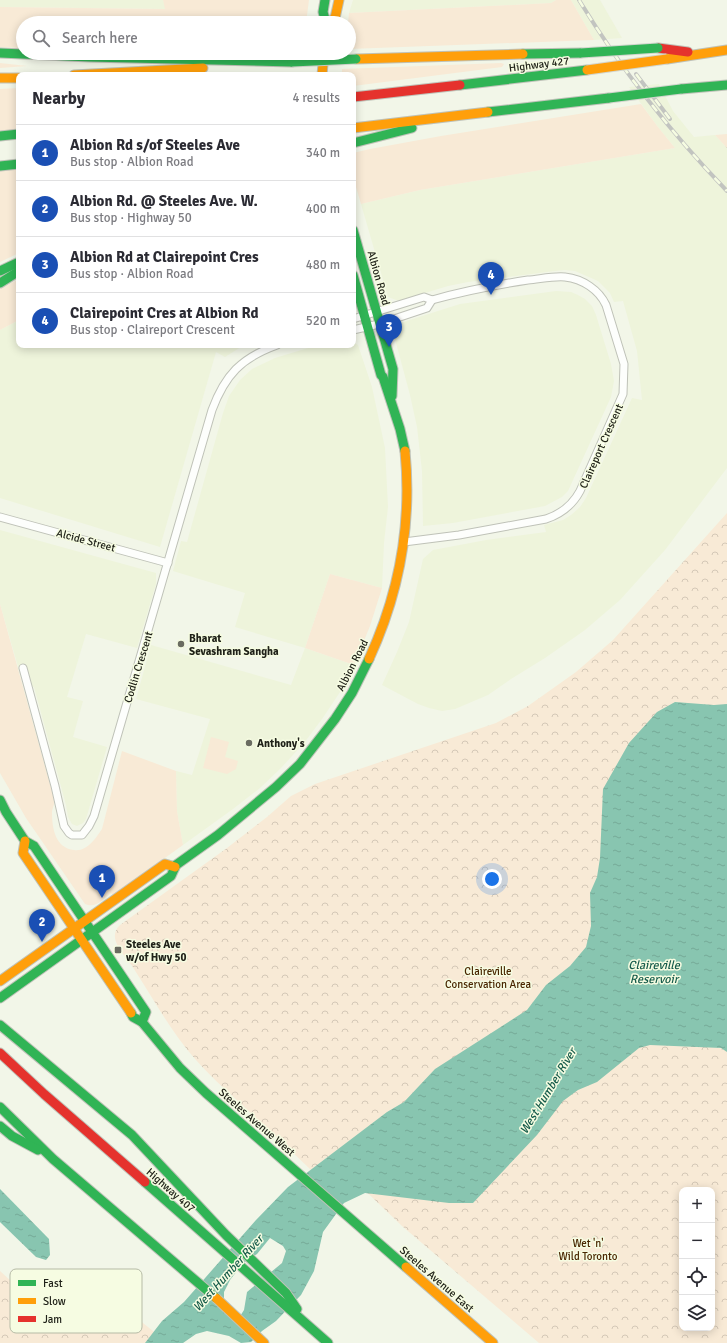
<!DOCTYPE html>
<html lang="en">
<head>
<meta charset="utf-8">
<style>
  :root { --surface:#fff; --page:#f7f7f7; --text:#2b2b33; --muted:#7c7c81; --line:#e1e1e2; --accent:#0f766e }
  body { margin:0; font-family:Signika,sans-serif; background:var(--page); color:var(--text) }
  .controls { position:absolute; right:12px; bottom:12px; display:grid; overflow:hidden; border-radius:8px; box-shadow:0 2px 10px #0003 }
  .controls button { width:36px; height:36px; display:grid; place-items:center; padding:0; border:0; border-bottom:1px solid var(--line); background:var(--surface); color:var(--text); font:20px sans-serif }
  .you { position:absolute; left:492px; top:879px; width:14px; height:14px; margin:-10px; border:3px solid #fff; border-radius:50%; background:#1a73e8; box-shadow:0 0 0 6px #1a73e833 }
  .badge { display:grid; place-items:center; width:26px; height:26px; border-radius:50%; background:var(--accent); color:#fff; font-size:13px; font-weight:700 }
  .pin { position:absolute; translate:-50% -33px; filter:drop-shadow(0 1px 2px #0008) }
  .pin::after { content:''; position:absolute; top:21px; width:14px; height:12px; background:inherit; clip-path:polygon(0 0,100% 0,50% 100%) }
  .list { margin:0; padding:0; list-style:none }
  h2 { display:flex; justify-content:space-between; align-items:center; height:52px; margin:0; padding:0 16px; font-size:17px }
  h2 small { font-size:13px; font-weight:400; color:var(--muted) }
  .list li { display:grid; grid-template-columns:26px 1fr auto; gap:12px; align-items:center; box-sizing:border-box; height:56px; padding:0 16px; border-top:1px solid var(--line) }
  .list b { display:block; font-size:15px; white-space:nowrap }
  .list p { margin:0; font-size:13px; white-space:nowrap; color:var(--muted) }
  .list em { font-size:13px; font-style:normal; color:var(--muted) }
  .icon { flex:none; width:22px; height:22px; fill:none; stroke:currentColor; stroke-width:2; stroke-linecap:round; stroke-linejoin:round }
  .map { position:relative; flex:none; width:727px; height:1343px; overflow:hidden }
  .search { position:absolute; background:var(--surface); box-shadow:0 2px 10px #0003; left:16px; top:16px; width:340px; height:44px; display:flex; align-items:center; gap:10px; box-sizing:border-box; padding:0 14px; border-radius:22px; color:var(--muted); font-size:15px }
  .panel { position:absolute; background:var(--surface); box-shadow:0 2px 10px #0003; left:16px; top:72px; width:340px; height:276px; border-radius:8px }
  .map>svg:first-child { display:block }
  .built { fill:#eef4db }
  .green { fill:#f8ead6 }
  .park { fill:url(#park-crowns); fill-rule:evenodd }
  .water { fill:url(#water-ripples); fill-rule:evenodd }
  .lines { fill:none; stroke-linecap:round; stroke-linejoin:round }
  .street-casing { stroke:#bfc2b8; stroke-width:9 }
  .fast-casing { stroke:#bfc2b8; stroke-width:11 }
  .slow-casing { stroke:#bfc2b8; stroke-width:11 }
  .jam-casing { stroke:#bfc2b8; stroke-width:11 }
  .street { stroke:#fdfefc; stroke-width:7 }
  .fast { stroke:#30b455; stroke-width:9 }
  .slow { stroke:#ff9f0a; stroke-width:9 }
  .jam { stroke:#e5322d; stroke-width:9 }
  .rail-casing { stroke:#c2c4c0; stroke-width:4 }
  .rail { stroke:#f6fce2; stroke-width:2.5; stroke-dasharray:8; stroke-linecap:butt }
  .fast-bridge-casing { stroke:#d2d4cd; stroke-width:11; stroke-linecap:butt }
  .slow-bridge-casing { stroke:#d2d4cd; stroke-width:11; stroke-linecap:butt }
  .fast-bridge { stroke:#30b455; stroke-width:9 }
  .slow-bridge { stroke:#ff9f0a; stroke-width:9 }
  .poi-dot { fill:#6a6c61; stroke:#f6fce2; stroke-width:1.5 }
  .labels { text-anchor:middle; stroke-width:3; stroke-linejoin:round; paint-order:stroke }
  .street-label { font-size:11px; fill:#202219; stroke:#f6fce2 }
  .poi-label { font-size:11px; font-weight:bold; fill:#202219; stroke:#f6fce2; text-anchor:start }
  .park-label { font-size:11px; fill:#492600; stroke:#f6fce2 }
  .water-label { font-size:12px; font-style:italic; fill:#155b4a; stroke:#f6fce2 }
  .key { fill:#f6fce2; stroke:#b6bba6; stroke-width:1 }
  .key-label { font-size:11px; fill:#202219 }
</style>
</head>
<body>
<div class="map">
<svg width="727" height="1343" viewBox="0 0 727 1343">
  <defs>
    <pattern id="park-crowns" width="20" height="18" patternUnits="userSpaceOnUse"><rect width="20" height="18" fill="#f8ead6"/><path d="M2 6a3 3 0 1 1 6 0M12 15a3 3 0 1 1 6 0" fill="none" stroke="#d4c8b7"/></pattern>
    <pattern id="water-ripples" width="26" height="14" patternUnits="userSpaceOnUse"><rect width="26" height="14" fill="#88c5b0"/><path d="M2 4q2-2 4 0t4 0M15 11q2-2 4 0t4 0" fill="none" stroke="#75a997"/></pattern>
  </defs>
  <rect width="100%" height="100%" fill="#f2f6e8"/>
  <g class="built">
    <path d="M0 0H163L166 9 0 7Z"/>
    <path d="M353 0H556L551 3 349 13Z"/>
    <path d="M571 0H600L622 38 594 40Z"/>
    <path d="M659 84 673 111 694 137 715 135 727 148V468L665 550 620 600 585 630 545 658 511 679 488 695 455 709 442 711 429 708 418 704 382 685 397 652 409 622 423 559 433 550 486 540 546 532 544 525 563 520 571 515 580 507 586 498 632 398 642 400 637 351 623 301 614 302 610 293 598 281 575 271 565 270 555 271 468 282 448 286 399 301 388 297 361 204 420 190 675 148 658 127 629 87Z"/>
    <path d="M556 291 571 292 578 295 585 299 592 306 596 315 611 364 614 381 611 397 568 491 562 497 545 506 453 523 423 526 422 471 417 427 410 395 392 328 397 324 460 304Z"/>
    <path d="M19 320V345H244L225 357 216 352 160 547 0 498V330Z"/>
    <path d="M353 342 358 345 372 387 385 448 388 507 384 543 382 588 330 574 305 648 354 665 340 692 322 719 304 743 281 768 260 788 233 809 183 845 177 811 176 771 192 775 210 719 136 699 151 645 291 685 305 648 235 627 245 593 173 571 181 541 187 542 223 413 229 396 240 380 252 369 275 358 318 345H353Z"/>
    <path d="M0 530 156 573V584L137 648 86 634 67 697 83 701 73 737 107 747 86 819 83 823 77 826 72 824 68 817 66 805 34 687 23 684 0 604Z"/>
  </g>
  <g class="green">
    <path d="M163 0H309L306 23H23V48L0 47V7L165 9Z"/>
    <path d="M556 0H571L594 40 349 49V23H348L349 13 551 3Z"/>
    <path d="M161 53H302V55Z"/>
    <path d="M0 63 27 66 0 68Z"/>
    <path d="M501 63 504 64 502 67 353 86V75H342V69Z"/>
    <path d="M19 88V129L0 131V89Z"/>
    <path d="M641 104 658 127 675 148 420 190 361 204 353 177V153L370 149 441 136Z"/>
    <path d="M19 169V253L0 262V171Z"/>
    <path d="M19 279V320L0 330V289Z"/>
    <path d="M330 574 382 588 370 626 354 665 305 648Z"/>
    <path d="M0 604 51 788C52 793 54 798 54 803 54 806 52 809 52 812 52 828 55 848 74 850 87 852 96 838 102 829L122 751 176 771 177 811 183 845 113 895 111 893C103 899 96 909 85 904L26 818 0 773Z"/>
    <path d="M211 737 229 742 225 757 238 761 236 769 227 774 203 768Z"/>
  </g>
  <g class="park">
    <path d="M727 134V148L715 135Z"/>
    <path d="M727 513V1343H539L402 1226 329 1156 311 1170C287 1147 264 1125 240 1103 225 1089 209 1075 196 1060 171 1032 154 1000 134 969 127 957 105 939 120 925L227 848 267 817 291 796 315 784 496 723 528 706 576 672 613 640ZM682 1190H712V1328H682Z"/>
    <path d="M0 1271 56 1322 113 1299 168 1343H0Z"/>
  </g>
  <g class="water">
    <path d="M675 702 714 705 727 704V1052L721 1048 650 1045 639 1048 597 1082 578 1090 563 1101 537 1135 473 1203H449L365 1193 344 1203 323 1232 314 1271 301 1295 276 1321 262 1331 251 1342 241 1343 229 1336 207 1331 196 1334 183 1343H145L162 1321 184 1302 256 1220 288 1187 387 1112 404 1102 435 1069 527 1010 546 985 570 966 586 947 591 926 590 893 597 877 600 858 603 789 629 743 657 712ZM270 1238 283 1246 286 1251 282 1263 247 1292 244 1310 237 1321 224 1302V1292L230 1280 243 1263 257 1254Z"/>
    <path d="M0 1189 49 1239 50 1255 46 1260 36 1257 0 1222Z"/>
  </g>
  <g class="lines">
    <g class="street-casing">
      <g id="street">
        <path d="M353 319 424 297 432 300C464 291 495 285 528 280 540 279 553 276 565 277 583 279 599 290 606 305L624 364 623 394 580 491C572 506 561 514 546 519L459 535 404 542"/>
        <path d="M353 330 379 324 427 308 432 300"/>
        <path d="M0 517 168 563"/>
        <path d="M23 668 55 786 64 826 69 833 72 835H82L89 826 94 816 212 410C225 375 241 358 277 345"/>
      </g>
    </g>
    <g class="fast-casing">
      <g id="fast">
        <path d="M325 0 323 12 326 23"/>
        <path d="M0 53 90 57 292 62"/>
        <path d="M523 54 581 53"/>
        <path d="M460 85 587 70"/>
        <path d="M681 89 727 85"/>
        <path d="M488 112 609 98"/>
        <path d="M0 136 19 134"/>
        <path d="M353 143 412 128"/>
        <path d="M0 166 19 164"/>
        <path d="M353 230 393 369 392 396"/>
        <path d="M0 271 19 262"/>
        <path d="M353 275 381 375 383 377 400 429 405 451"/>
        <path d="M0 283 19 271"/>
        <path d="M0 800 6 812 25 841 34 846 146 1012 142 1022"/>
        <path d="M0 998 171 876 176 865 218 835 276 787 300 764 335 719 352 693 369 659"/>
        <path d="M131 1013 133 1017 142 1022 180 1068 206 1093 406 1267"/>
        <path d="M0 1025 132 1135 226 1235 286 1293 297 1309"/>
        <path d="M0 1107 53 1159 216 1298"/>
        <path d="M0 1126 12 1136 38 1150"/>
        <path d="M145 1182 328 1343"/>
      </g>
    </g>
    <g class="slow-casing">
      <g id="slow">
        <path d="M328 23 335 18 339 0"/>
        <path d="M356 59 523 54"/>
        <path d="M667 59 727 50"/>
        <path d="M74 75 203 68"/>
        <path d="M322 75 324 53"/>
        <path d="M0 78H19"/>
        <path d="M353 128 488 112"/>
        <path d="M369 659C399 594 412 523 405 451"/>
        <path d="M25 841 23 853 131 1013"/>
        <path d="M0 981 165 864 175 867"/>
        <path d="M406 1267 493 1343"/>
        <path d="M216 1298 264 1343"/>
      </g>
    </g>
    <g class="jam-casing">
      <g id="jam">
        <path d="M658 48 688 52"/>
        <path d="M353 97 460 85"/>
        <path d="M0 1053 44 1094 145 1182"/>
      </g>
    </g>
    <use href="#street" class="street"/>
    <use href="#fast" class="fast"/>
    <use href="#slow" class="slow"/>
    <use href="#jam" class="jam"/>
    <g class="rail-casing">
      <g id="rail">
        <path d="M579 0C621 69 671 133 727 191"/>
        <path d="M636 74 670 119"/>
      </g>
    </g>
    <use href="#rail" class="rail"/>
    <g class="fast-bridge-casing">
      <g id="fast-bridge">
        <path d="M581 53 658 48"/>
        <path d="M292 62 356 59"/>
        <path d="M609 98 681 89"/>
      </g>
    </g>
    <g class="slow-bridge-casing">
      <path id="slow-bridge" d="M587 70 667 59"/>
    </g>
    <use href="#fast-bridge" class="fast-bridge"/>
    <use href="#slow-bridge" class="slow-bridge"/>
  </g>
  <g class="poi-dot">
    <circle cx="181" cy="644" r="4"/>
    <circle cx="249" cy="743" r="4"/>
    <rect x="114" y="946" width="8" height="8" rx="2"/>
  </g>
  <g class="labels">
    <g class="street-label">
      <text transform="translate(539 64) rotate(-7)" y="4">Highway 427</text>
      <text transform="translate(379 278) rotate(74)" y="4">Albion Road</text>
      <text transform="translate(601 446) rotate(-66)" y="4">Claireport Crescent</text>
      <text transform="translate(86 540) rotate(15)" y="4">Alcide Street</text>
      <text transform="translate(352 665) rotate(-63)" y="4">Albion Road</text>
      <text transform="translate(138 667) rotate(-73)" y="4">Codlin Crescent</text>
      <text transform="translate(257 1122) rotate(41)" y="4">Steeles Avenue West</text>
      <text transform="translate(171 1190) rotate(41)" y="4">Highway 407</text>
      <text transform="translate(437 1279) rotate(41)" y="4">Steeles Avenue East</text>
    </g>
    <g class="poi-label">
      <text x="189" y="642">Bharat<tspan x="189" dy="13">Sevashram Sangha</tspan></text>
      <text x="257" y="747">Anthony's</text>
      <text x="126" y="948">Steeles Ave<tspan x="126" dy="13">w/of Hwy 50</tspan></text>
    </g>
    <g class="park-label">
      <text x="488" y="975">Claireville<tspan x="488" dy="13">Conservation Area</tspan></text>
      <text x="588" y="1247">Wet 'n'<tspan x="588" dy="13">Wild Toronto</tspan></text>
    </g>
    <g class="water-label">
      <text x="654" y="969">Claireville<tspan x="654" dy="14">Reservoir</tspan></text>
      <text transform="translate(548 1091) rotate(-59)" y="4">West Humber River</text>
      <text transform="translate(228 1273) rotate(-48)" y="4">West Humber River</text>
    </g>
  </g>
  <rect x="10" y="1269" width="132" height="64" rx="6" class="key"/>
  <rect x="18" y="1280" width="18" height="6" fill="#30b455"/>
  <rect x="18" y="1298" width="18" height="6" fill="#ff9f0a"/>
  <rect x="18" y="1316" width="18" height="6" fill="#e5322d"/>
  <g class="key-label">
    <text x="43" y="1287">Fast</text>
    <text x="43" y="1305">Slow</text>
    <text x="43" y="1323">Jam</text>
  </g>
</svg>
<div class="controls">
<button>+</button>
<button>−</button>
<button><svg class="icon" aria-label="locate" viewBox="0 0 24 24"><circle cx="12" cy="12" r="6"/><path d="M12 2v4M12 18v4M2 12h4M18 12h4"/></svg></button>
<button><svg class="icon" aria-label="layers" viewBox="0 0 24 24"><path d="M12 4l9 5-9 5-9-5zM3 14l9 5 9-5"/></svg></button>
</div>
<div class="you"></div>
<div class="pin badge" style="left:102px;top:898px;background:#1a4fb4">1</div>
<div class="pin badge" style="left:42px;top:942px;background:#1a4fb4">2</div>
<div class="pin badge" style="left:389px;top:347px;background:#1a4fb4">3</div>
<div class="pin badge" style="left:491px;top:295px;background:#1a4fb4">4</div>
<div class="search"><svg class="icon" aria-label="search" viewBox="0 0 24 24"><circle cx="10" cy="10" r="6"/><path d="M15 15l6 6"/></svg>Search here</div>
<section class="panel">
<h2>Nearby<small>4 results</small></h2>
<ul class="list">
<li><span class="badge" style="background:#1a4fb4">1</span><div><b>Albion Rd s/of Steeles Ave</b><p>Bus stop · Albion Road</p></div><em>340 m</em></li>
<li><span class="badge" style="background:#1a4fb4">2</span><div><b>Albion Rd. @ Steeles Ave. W.</b><p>Bus stop · Highway 50</p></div><em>400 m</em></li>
<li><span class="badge" style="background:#1a4fb4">3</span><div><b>Albion Rd at Clairepoint Cres</b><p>Bus stop · Albion Road</p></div><em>480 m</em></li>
<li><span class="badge" style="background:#1a4fb4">4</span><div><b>Clairepoint Cres at Albion Rd</b><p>Bus stop · Claireport Crescent</p></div><em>520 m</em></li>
</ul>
</section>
</div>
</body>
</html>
